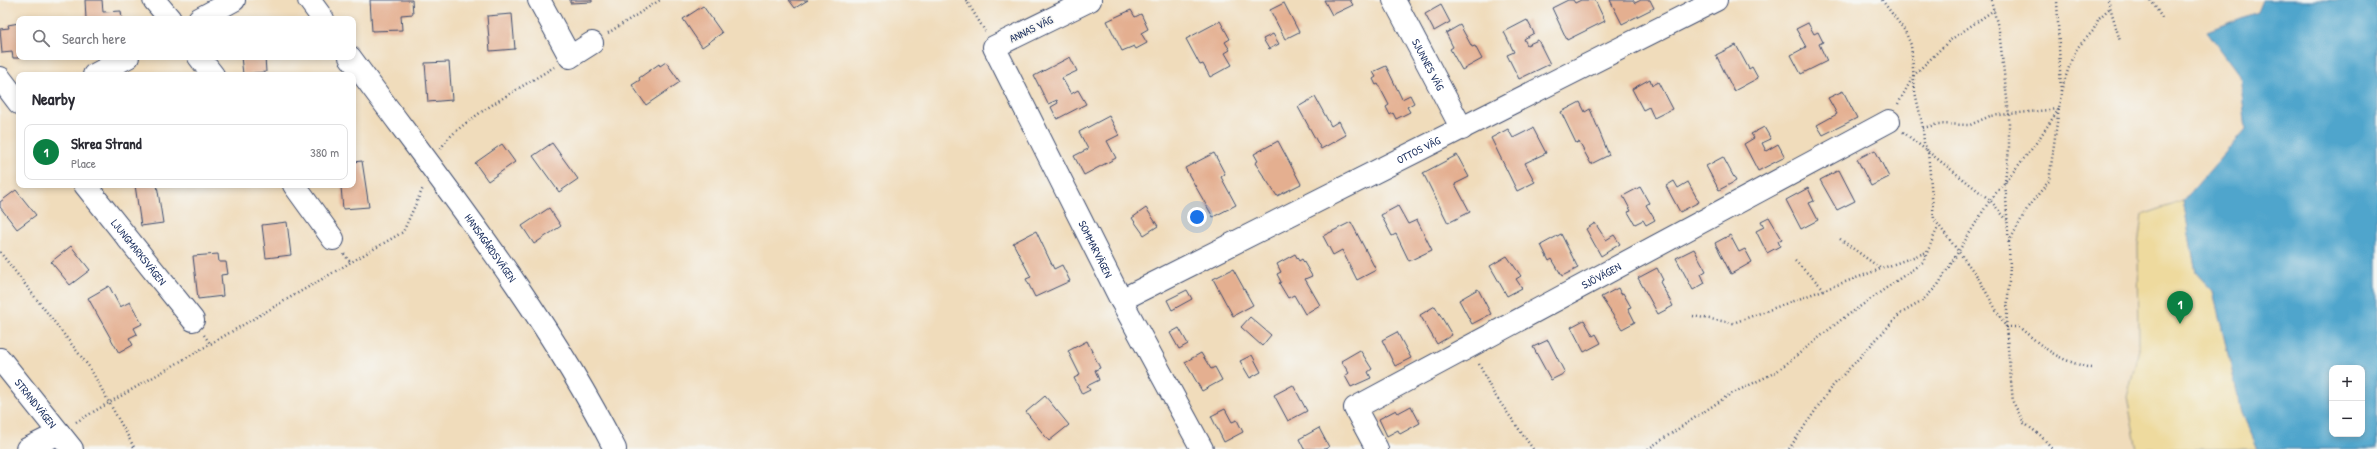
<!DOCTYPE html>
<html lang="en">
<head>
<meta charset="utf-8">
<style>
  :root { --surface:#fff; --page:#f2f2f3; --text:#2b2b33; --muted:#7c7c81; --line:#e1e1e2; --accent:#0b8043 }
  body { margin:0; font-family:"Patrick Hand",sans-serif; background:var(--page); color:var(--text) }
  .controls { position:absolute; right:12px; bottom:12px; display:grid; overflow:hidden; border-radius:8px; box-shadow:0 2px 6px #0003 }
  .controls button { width:36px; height:36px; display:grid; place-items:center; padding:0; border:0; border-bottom:1px solid var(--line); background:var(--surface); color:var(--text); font:20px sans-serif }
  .you { position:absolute; left:1197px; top:217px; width:14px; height:14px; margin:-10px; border:3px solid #fff; border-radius:50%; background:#1a73e8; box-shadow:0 0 0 6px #1a73e833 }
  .badge { display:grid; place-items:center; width:26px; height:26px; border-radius:50%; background:var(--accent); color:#fff; font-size:13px; font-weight:700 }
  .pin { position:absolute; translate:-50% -33px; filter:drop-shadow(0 1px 2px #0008) }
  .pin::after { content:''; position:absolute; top:21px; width:14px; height:12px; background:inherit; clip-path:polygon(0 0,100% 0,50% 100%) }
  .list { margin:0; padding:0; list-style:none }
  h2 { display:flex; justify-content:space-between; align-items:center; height:52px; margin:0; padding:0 16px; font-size:17px }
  h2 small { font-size:13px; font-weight:400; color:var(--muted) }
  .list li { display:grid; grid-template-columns:26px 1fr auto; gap:12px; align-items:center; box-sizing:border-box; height:56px; margin:0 8px 8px; padding:0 8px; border:1px solid var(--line); border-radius:8px }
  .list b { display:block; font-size:15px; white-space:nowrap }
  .list p { margin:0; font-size:13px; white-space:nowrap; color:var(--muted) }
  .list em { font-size:13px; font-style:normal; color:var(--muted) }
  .icon { flex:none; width:22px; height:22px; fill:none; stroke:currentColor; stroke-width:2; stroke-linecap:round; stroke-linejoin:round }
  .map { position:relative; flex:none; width:2377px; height:449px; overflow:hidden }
  .search { position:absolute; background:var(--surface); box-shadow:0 2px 6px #0003; left:16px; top:16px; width:340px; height:44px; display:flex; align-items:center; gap:10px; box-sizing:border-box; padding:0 14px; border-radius:8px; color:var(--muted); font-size:15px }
  .panel { position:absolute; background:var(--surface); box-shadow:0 2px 6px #0003; left:16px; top:72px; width:340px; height:116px; border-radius:8px }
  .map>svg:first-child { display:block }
  .sand { fill:#eeda9e; stroke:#84847e }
  .water { fill:#50a5cc; stroke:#366a95; fill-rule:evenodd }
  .building { fill:#e4af90 }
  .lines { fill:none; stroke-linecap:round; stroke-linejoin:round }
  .minor-casing { stroke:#3b496c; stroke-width:24 }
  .path { stroke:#3b496c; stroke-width:2.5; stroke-dasharray:1 3; stroke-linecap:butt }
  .minor { stroke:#fff; stroke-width:22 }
  .labels { text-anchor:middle; stroke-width:3; stroke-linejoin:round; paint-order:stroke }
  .street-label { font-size:11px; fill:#1b2f5e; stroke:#f6f6f2 }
</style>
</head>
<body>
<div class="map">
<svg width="2377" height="449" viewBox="0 0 2377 449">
  <rect width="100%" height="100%" fill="#f6f6f2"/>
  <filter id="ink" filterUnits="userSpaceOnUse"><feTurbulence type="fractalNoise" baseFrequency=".025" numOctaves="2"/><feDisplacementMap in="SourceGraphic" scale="8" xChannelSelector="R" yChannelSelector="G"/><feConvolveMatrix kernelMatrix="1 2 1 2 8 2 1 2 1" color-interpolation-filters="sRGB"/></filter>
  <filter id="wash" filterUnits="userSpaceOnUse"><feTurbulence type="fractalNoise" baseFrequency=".012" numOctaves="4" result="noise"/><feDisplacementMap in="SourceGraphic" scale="16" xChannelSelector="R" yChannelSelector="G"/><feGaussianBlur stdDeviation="0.9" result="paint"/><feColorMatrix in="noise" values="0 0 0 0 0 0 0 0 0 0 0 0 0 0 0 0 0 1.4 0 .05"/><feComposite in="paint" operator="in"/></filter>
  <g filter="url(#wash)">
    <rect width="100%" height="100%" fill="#f0dcbb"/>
    <path class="sand" d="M2183 201 2196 273 2213 291 2242 413 2258 449H2137L2127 397 2139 349 2138 246 2142 215Z"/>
    <path class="water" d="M2262 0H2377V449H2258L2242 413 2213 291 2196 273 2183 201 2246 129 2240 76 2207 31 2257 12ZM2332 368H2362V434H2332Z"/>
    <g id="blocks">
      <g class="building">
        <path d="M85 0H102L103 12 121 11 122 19H86Z"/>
        <path d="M370 0H412L413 14 401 15 402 30 372 31Z"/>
        <path d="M570 0H592V2L570 3Z"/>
        <path d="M789 0H808L795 8Z"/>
        <path d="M1324 0H1350L1353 5 1332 15Z"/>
        <path d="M1568 0H1573L1575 3 1581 0H1595L1605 21 1567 40 1552 8Z"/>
        <path d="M1610 0H1633L1635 3 1641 0H1650L1654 8 1622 24Z"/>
        <path d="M1284 3 1299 32 1285 39 1270 10Z"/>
        <path d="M1441 5 1450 22 1434 31 1425 14Z"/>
        <path d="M703 6 722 33 702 47 683 19Z"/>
        <path d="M1131 10 1135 17 1141 14 1148 29 1141 33 1147 43 1136 49 1134 46 1122 51 1107 21Z"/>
        <path d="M512 14 515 49 490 51 487 16Z"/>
        <path d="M1527 20 1534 33 1524 39 1527 45 1538 40 1550 64 1519 79 1507 55 1514 52 1504 32Z"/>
        <path d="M1220 21 1230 39 1225 42 1230 50 1225 53 1232 65 1210 77 1203 64 1200 65 1186 39Z"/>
        <path d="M19 23V58H13L12 52 2 53 0 29 9 28 8 25Z"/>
        <path d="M1808 23 1814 34 1818 32 1823 42 1819 44 1827 61 1801 74 1791 55 1806 47 1796 29Z"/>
        <path d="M1460 25 1472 47 1475 46 1482 59 1462 70 1450 49 1453 47 1446 33Z"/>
        <path d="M1273 34 1279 44 1269 49 1263 39Z"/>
        <path d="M1736 45 1749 69 1752 67 1758 78 1734 91 1716 55Z"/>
        <path d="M241 57H265L266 72 243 74Z"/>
        <path d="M1070 57 1077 71 1062 78 1071 94 1078 90 1086 104 1057 119 1051 107 1058 103 1057 100 1048 104 1034 76Z"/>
        <path d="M449 62 452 100 428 102 425 63Z"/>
        <path d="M666 62 680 82 646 105 632 85 640 80 639 78 659 64 660 66Z"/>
        <path d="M1386 66 1402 99 1410 95 1414 103 1407 107 1410 112 1396 119 1393 113 1390 115 1386 107 1389 105 1378 84 1376 85 1373 79 1376 77 1373 72Z"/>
        <path d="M1650 79 1652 85 1658 82 1672 109 1654 118 1649 107 1643 110 1632 89Z"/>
        <path d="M1843 91 1857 118 1823 135 1817 125 1837 114 1828 98Z"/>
        <path d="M1315 97 1331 126 1339 121 1346 135 1321 149 1298 107Z"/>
        <path d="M1580 102 1585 112 1590 109 1609 155 1591 164 1579 142 1576 143 1561 112Z"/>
        <path d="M1109 116 1119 135 1107 141 1116 158 1084 175 1074 156 1088 149 1079 132Z"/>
        <path d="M1764 127 1771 139 1762 143 1766 151 1778 144 1785 157 1758 171 1744 144 1754 138 1751 134Z"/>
        <path d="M1533 128 1546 153 1525 163 1535 182 1517 191 1491 138 1508 129 1513 138Z"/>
        <path d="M1278 141 1301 184 1277 196 1255 163 1258 161 1254 154Z"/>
        <path d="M552 143 578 179 559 192 533 156Z"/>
        <path d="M502 144 515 162 488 181 475 163Z"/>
        <path d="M1875 150 1889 177 1871 186 1857 159Z"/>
        <path d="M1214 153 1225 174 1221 177 1236 205 1213 217 1185 168Z"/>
        <path d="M1457 155 1469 177 1455 184 1470 212 1448 223 1423 173Z"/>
        <path d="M1723 157 1736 181 1719 190 1706 166Z"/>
        <path d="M362 161 369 207 343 209 341 187H333V185H353V162Z"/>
        <path d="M1839 170 1855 201 1837 210 1820 180Z"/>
        <path d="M1674 181 1678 188 1688 182 1699 202 1680 212 1666 186Z"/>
        <path d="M135 185H157L163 223 141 226Z"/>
        <path d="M1640 187 1649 203 1646 205 1655 220 1646 225 1643 220 1635 224 1628 212 1631 211 1623 196Z"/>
        <path d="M1808 188 1814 201 1809 203 1818 220 1801 229 1786 200Z"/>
        <path d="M16 190 36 215 17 229 0 207V202Z"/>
        <path d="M1398 206 1408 224 1417 220 1432 250 1409 261 1396 234 1392 236 1381 215Z"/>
        <path d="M549 208 561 226 534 244 522 226Z"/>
        <path d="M1146 208 1158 226 1144 235 1132 218Z"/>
        <path d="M1769 217 1782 239 1778 241 1780 246 1767 253 1756 231 1764 227 1761 221Z"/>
        <path d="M287 222 291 255 266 258 262 225Z"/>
        <path d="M1351 222 1376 270 1357 280 1342 250 1333 255 1323 236Z"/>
        <path d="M1595 223 1606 240 1614 235 1620 244 1601 256 1586 229Z"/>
        <path d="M1036 231 1054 269 1062 265 1070 281 1035 297 1026 279 1031 277 1013 243Z"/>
        <path d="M1561 234 1578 268 1562 276 1552 259 1549 261 1541 245Z"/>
        <path d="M1730 235 1739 252 1745 249 1752 262 1731 274 1715 243Z"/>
        <path d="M71 246 90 270 70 285 51 262Z"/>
        <path d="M1694 249 1706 271 1701 274 1705 283 1693 290 1676 258Z"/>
        <path d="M218 254 219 262H226L228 274 221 275 223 296 198 299 193 256Z"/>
        <path d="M1295 254 1299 261 1302 259 1312 276 1305 279 1320 305 1305 314 1294 295 1288 298 1279 283 1281 282 1277 274 1281 272 1277 264Z"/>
        <path d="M1507 256 1521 276 1516 279 1522 288 1507 296 1490 266Z"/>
        <path d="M1657 268 1663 280 1660 282 1673 306 1658 314 1638 278Z"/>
        <path d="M1233 269 1253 305 1233 316 1213 279Z"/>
        <path d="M109 286 120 307 130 302 142 324 134 328 137 334 129 338 133 345 119 353 88 298Z"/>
        <path d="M1618 288 1621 294 1623 293 1631 307 1628 308 1635 322 1622 329 1601 297Z"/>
        <path d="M1478 289 1491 314 1472 324 1459 300Z"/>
        <path d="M1187 290 1192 299 1172 310 1167 300Z"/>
        <path d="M1435 306 1452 335 1437 344 1420 315Z"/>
        <path d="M1250 317 1271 335 1262 346 1241 327Z"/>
        <path d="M1584 320 1593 336 1596 334 1601 343 1584 352 1571 327Z"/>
        <path d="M1179 328 1188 344 1179 349 1170 333Z"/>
        <path d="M1397 332 1411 358 1395 366 1382 340Z"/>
        <path d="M1548 340 1565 373 1551 380 1533 347Z"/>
        <path d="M1087 341 1100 368 1095 370 1099 380 1087 386 1090 390 1082 394 1074 378 1080 375 1068 351Z"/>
        <path d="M1360 350 1372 369 1368 372 1371 378 1351 387 1345 376 1349 373 1341 361Z"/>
        <path d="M1201 353 1211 369 1215 367 1222 380 1202 391 1185 362Z"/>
        <path d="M1252 355 1261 372 1250 378 1240 361Z"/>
        <path d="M1293 385 1307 411 1288 421 1274 395Z"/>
        <path d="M1045 396 1069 425 1049 441 1026 412Z"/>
        <path d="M1411 406 1420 423 1400 434 1398 430 1387 436 1379 419 1396 410 1398 413Z"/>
        <path d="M1225 409 1232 422 1237 420 1243 432 1224 442 1211 416Z"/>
        <path d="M1319 428 1329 447 1325 449H1304L1299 439Z"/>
      </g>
    </g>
  </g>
  <g filter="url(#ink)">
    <use href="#blocks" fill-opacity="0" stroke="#3b496c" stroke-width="1"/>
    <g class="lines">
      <g class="minor-casing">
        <g id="minor">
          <path d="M154 0 170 19"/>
          <path d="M309 0 323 19"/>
          <path d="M539 0 570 57 592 43"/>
          <path id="s1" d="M1090 0 994 47 1121 300 1202 449"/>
          <path id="s2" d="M1394 0 1462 129"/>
          <path d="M199 19 234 0"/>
          <path d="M199 57 213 75"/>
          <path id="s3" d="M350 57C443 184 544 309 615 449"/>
          <path d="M94 75 128 57"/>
          <path d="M0 78 19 103"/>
          <path id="s4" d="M85 185 193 320"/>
          <path d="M294 185 333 239"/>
          <path id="s5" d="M1121 300 1716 0"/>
          <path id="s6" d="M0 359 72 449"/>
          <path d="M27 449 59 433"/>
          <path id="s7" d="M1377 449 1355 408 1889 121"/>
        </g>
      </g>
      <g class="path">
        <path d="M966 0 985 31"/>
        <path d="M1882 0 1905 31 1911 45 1915 92 1923 128 1924 143 1928 152 1934 219 1977 276 2006 327"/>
        <path d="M1991 0 1999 31 2009 115V149L2005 180 2010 266 2006 327 2013 402 2024 423 2040 435 2053 449"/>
        <path d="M2108 0 2120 41"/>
        <path d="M2151 0 2162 18"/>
        <path d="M608 33 660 0"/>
        <path d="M2061 91 2072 58 2078 47 2093 31 2099 18 2110 8"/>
        <path d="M1898 104 1914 75 1949 41 1994 10"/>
        <path d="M1923 128 1938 124 1970 125 1990 116 2058 109"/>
        <path d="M1903 132 1990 200 2007 220"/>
        <path d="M441 149C451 125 529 83 554 67"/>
        <path d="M1840 239 1880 268"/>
        <path d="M2009 242 2028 207 2049 181 2061 93 2057 0"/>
        <path d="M0 252 90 368 135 449"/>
        <path d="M344 254 351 263"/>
        <path d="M1795 261 1824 289"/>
        <path d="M1693 316 1733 323 1927 252"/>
        <path d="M2006 327H2019C2047 350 2055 359 2091 368"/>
        <path d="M204 335 211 345"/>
        <path d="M1479 364 1492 391 1533 449"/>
        <path d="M76 422 403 232 423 188"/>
        <path d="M1648 449 1729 395 1776 372 1841 320 1923 262 1938 227"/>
        <path d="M1789 449 1830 389 1900 314 1921 302 1938 285 1988 203 2034 146 2059 109"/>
      </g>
      <use href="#minor" class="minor"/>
    </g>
  </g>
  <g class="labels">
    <g class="street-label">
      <text transform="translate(1031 29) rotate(-26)" y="4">ANNAS VÄG</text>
      <text dy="4" stroke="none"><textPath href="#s2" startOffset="73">SJUNNES VÄG</textPath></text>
      <text dy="4" stroke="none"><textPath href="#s5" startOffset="333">OTTOS VÄG</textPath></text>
      <text dy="4" stroke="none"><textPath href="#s3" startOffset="237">HANSAGÅRDSVÄGEN</textPath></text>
      <text dy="4" stroke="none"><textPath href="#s1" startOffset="333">SOMMARVÄGEN</textPath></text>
      <text dy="4" stroke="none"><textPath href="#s4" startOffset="86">LJUNGMARKSVÄGEN</textPath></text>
      <text dy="4" stroke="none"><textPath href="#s7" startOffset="326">SJÖVÄGEN</textPath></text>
      <text dy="4" stroke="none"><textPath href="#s6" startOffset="57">STRANDVÄGEN</textPath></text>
    </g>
  </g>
</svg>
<div class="controls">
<button>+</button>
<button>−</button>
</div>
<div class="you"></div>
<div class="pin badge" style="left:2180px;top:324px">1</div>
<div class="search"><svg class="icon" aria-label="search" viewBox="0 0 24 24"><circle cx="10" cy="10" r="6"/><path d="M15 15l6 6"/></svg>Search here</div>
<section class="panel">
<h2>Nearby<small></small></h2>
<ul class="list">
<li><span class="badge">1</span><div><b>Skrea Strand</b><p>Place</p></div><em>380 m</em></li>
</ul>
</section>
</div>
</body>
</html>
